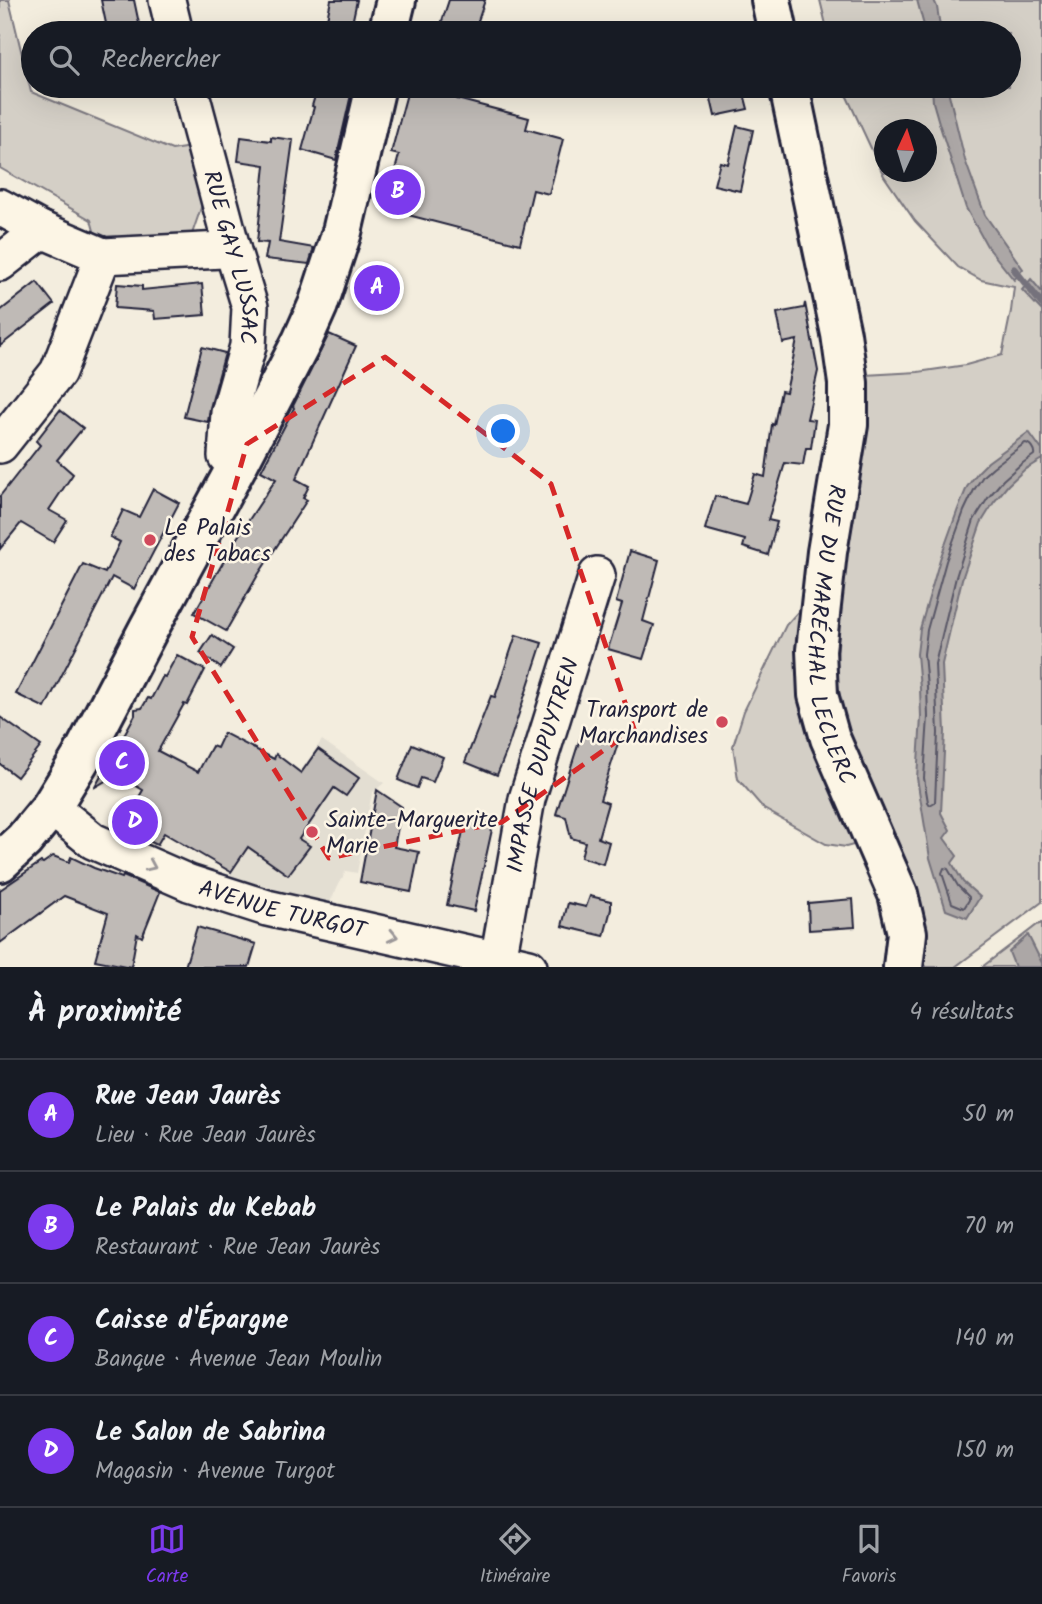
<!DOCTYPE html>
<html lang="fr">
<head>
<meta charset="utf-8">
<style>
  :root { --surface:#171b24; --page:#20242c; --text:#f1f3f6; --muted:#9ea1a6; --line:#363941; --accent:#7c3aed }
  body { margin:0; font-family:Kalam,sans-serif; background:var(--page); color:var(--text) }
  .compass { position:absolute; left:874px; top:119px; width:63px; height:63px; border-radius:50%; background:var(--surface); box-shadow:0 7px 28px #0002; rotate:4deg }
  .you { position:absolute; left:504px; top:432px; width:24px; height:24px; margin:-18px; border:5px solid #fff; border-radius:50%; background:#1a73e8; box-shadow:0 0 0 10px #1a73e833 }
  .badge { display:grid; place-items:center; width:46px; height:46px; border-radius:50%; background:var(--accent); color:#fff; font-size:23px; font-weight:700 }
  .pin { position:absolute; translate:-50% -50%; border:4px solid #fff; box-shadow:0 2px 7px #0006 }
  .list { margin:0; padding:0; list-style:none }
  h2 { display:flex; justify-content:space-between; align-items:center; height:91px; margin:0; padding:0 28px; font-size:30px }
  h2 small { font-size:23px; font-weight:400; color:var(--muted) }
  .list li { display:grid; grid-template-columns:46px 1fr auto; gap:21px; align-items:center; box-sizing:border-box; height:112px; padding:0 28px; border-top:2px solid var(--line) }
  .list b { display:block; font-size:26px; white-space:nowrap }
  .list p { margin:0; font-size:23px; white-space:nowrap; color:var(--muted) }
  .list em { font-size:23px; font-style:normal; color:var(--muted) }
  .icon { flex:none; width:38px; height:38px; fill:none; stroke:currentColor; stroke-width:2; stroke-linecap:round; stroke-linejoin:round }
  .map { position:relative; flex:none; width:1042px; height:967px; overflow:hidden }
  .search { position:absolute; background:var(--surface); box-shadow:0 7px 28px #0002; left:21px; right:21px; top:21px; height:77px; display:flex; align-items:center; gap:18px; box-sizing:border-box; padding:0 24px; border-radius:38px; color:var(--muted); font-size:26px }
  .sheet { height:539px; background:var(--surface) }
  nav { display:flex; justify-content:space-around; align-items:center; box-sizing:border-box; height:98px; border-top:2px solid var(--line); background:var(--surface); font-size:19px; color:var(--muted) }
  nav a { display:grid; justify-items:center; gap:4px }
  nav .on { color:var(--accent) }
  .map>svg:first-child { display:block }
  .built { fill:#e3ded2 }
  .green { fill:#d4cfc6; stroke:#7b7880; stroke-width:2; fill-rule:evenodd }
  .water { fill:#aca7a6; stroke:#75727b; stroke-width:2 }
  .lines { fill:none; stroke-linecap:round; stroke-linejoin:round }
  .shore { stroke:#595766; stroke-width:2 }
  .stream { stroke:#75727b; stroke-width:7 }
  .building { fill:#bfbab6; stroke:#22223b; stroke-width:2 }
  .minor-casing { stroke:#22223b; stroke-width:40 }
  .major-casing { stroke:#22223b; stroke-width:44 }
  .minor { stroke:#fcf5e5; stroke-width:35 }
  .major { stroke:#fcf5e5; stroke-width:38 }
  .oneway { stroke:#9a9698 }
  .marked { fill:none; stroke:#d62828; stroke-width:5; stroke-dasharray:14 9; stroke-linejoin:round }
  .poi-dot { fill:#d1495b; stroke:#fcf5e5; stroke-width:2.5 }
  .labels { text-anchor:middle; stroke-width:5; stroke-linejoin:round; paint-order:stroke }
  .street-label { font-size:23px; fill:#22223b; stroke:#fcf5e5 }
  .poi-label { font-size:23px; fill:#22223b; stroke:#fcf5e5; text-anchor:start }
</style>
</head>
<body>
<div class="map">
<svg width="1042" height="967" viewBox="0 0 1042 967">
  <rect width="100%" height="100%" fill="#f3edde"/>
  <filter id="ink" filterUnits="userSpaceOnUse"><feTurbulence type="fractalNoise" baseFrequency=".0143" numOctaves="2"/><feDisplacementMap in="SourceGraphic" scale="14" xChannelSelector="R" yChannelSelector="G"/><feConvolveMatrix kernelMatrix="1 2 1 2 8 2 1 2 1" color-interpolation-filters="sRGB"/></filter>
  <g filter="url(#ink)">
    <path class="built" d="M322 740 384 783 372 793 357 873 346 871 330 902 228 878Z"/>
    <g class="green">
      <path d="M0 0H9L31 92 172 150 191 147 203 202 192 234 149 244 96 238 91 220 0 168Z"/>
      <path d="M820 0H1042V902L955 967H921L905 871 845 722 836 674 842 589 862 463 865 375 918 372 966 365 1002 355 1011 311 1014 287 981 280 958 267 915 221 884 176 842 86H1009V33H828ZM884 130H926V172H884Z"/>
      <path d="M812 596 857 844 846 847 826 844 764 809 738 779 733 746 744 711 786 625Z"/>
      <path d="M1042 923V967H982L1037 925Z"/>
    </g>
    <g class="water">
      <path d="M917 0H934L937 7 941 33H926Z"/>
      <path d="M932 86H947L965 160 985 215 1023 269 1014 280 987 246 966 208 939 123 933 102Z"/>
      <path d="M1031 279 1042 292V311L1022 290Z"/>
      <path d="M1029 432 1042 450V459L1024 470 1008 485 994 502 981 523 962 579 942 664 945 732 941 813 950 830 944 838 957 856 952 863 963 882 980 897 967 918 946 910 930 858 917 778 921 717 920 688 917 654 920 629 940 559 958 509 967 487 978 472 988 462Z"/>
      <path d="M1028 935 1042 963V967H1015L1009 952Z"/>
    </g>
    <g class="lines">
      <g class="shore">
        <path d="M1025 443C1030 443 1035 450 1034 455L1020 465 1003 480 988 498 974 520 956 577 935 664 938 733 935 802 930 805 928 802 924 778 928 717 927 687 924 654 927 630 946 561 964 511 974 490 983 476 993 467Z"/>
        <path d="M944 868 948 869 958 886 969 897V900L964 908 952 903 942 873Z"/>
      </g>
      <path class="stream" d="M1014 269 1042 304"/>
    </g>
    <g class="building">
      <path d="M101 0H134L141 33H108Z"/>
      <path d="M331 0H357L350 33H331L334 20 327 19Z"/>
      <path d="M449 0H485L474 33H438Z"/>
      <path d="M318 86H353L336 160 302 150 314 107 312 106Z"/>
      <path d="M409 86H460L457 99 529 118 526 129 563 139 549 194 533 190 520 244 385 209 399 155 391 153Z"/>
      <path d="M708 86H742L748 109 715 116Z"/>
      <path d="M737 126 753 130 740 191 714 185 720 162 728 164Z"/>
      <path d="M241 137 271 141V137L293 140 279 242 314 248 309 264 265 259 268 243 257 242 265 165 238 161Z"/>
      <path d="M37 282 54 304 0 346V311Z"/>
      <path d="M117 284 142 286V290L202 284 205 315 155 319 154 311 115 308Z"/>
      <path d="M805 303 818 371 807 419 815 420 811 448H806L803 465 785 463 768 520 777 522 768 555 743 547 745 540 705 529 715 496 746 504 755 474 765 477 772 424 774 425 781 391 786 392 797 340 783 343 777 313 804 308Z"/>
      <path d="M329 334 356 346 296 479 309 486 303 498 307 500 258 575 226 631 194 613 237 538 276 479 261 471 294 408 293 406Z"/>
      <path d="M202 347 225 353 210 408 208 422 184 417Z"/>
      <path d="M60 410 83 428 57 460 73 474 49 510 67 520 53 542 21 523 0 549V496L40 445 36 441Z"/>
      <path d="M153 489 179 503 134 589 112 577 45 708 16 694 83 564 105 573 120 542 110 537 123 510 139 517Z"/>
      <path d="M630 551 659 560 643 621 654 625 643 659 608 649 622 604 616 602Z"/>
      <path d="M212 635 233 649 221 668 200 653Z"/>
      <path d="M516 635 542 643 507 750 497 775 465 762 491 696 495 697Z"/>
      <path d="M177 655 205 670 187 705 184 704 158 751 198 772 212 746 217 748 224 733 274 759 276 754 301 773 318 749 359 778 346 796 334 788 299 839 310 846 288 875 248 847 231 872 164 833 157 845 127 830 128 816 143 790 131 783 133 765 95 787 135 715V709L142 708 148 698 151 699 163 676 165 677Z"/>
      <path d="M0 717 41 746 17 777 0 764Z"/>
      <path d="M583 729 619 740 600 800 608 803 598 838 609 842 603 864 581 857 585 842 571 838 566 817 556 814Z"/>
      <path d="M412 744 443 757 433 782 421 778 417 788 398 780Z"/>
      <path d="M377 790 402 807 394 847 419 852 411 892 360 882Z"/>
      <path d="M466 817 493 825 474 911 447 905Z"/>
      <path d="M53 856 69 862 71 857 94 868 122 878 123 876 160 892 142 937 137 934 131 967 95 960 108 913 64 896 0 943V890L41 862 43 863Z"/>
      <path d="M590 896 611 901V909L604 936 562 926 568 903 586 907Z"/>
      <path d="M853 899 855 927 809 930 808 903Z"/>
      <path d="M197 927 256 944 249 967H185Z"/>
    </g>
    <g class="lines">
      <g class="minor-casing">
        <g id="minor">
          <path d="M167 0 175 33"/>
          <path id="s1" d="M189 86 232 248 250 307 248 346 229 413 226 456 237 466"/>
          <path d="M0 207 42 230 103 256 223 250 232 248"/>
          <path d="M0 263 42 230"/>
          <path d="M0 445 58 372 103 256"/>
          <path id="s2" d="M51 807 93 841 189 883 267 908 529 967"/>
          <path id="s3" d="M498 960 527 799 597 575"/>
        </g>
      </g>
      <g class="major-casing">
        <g id="major">
          <path d="M771 0 778 33"/>
          <path d="M388 33 396 0"/>
          <path id="s4" d="M789 86 841 334 848 383V425L827 552 816 650 818 695 830 738 898 894 907 933 903 967"/>
          <path d="M0 862 24 840 51 807 81 758 149 628 237 466 302 341 318 305 342 232 376 86"/>
        </g>
      </g>
      <use href="#minor" class="minor"/>
      <use href="#major" class="major"/>
    </g>
    <defs><path id="oneway-chevron" d="M-2-3.5L2.5 0L-2 3.5" fill="none" stroke-width="1.6" stroke-linecap="round" stroke-linejoin="round" transform="scale(1.75)"/></defs>
    <g class="oneway">
      <use href="#oneway-chevron" transform="translate(151 866) rotate(24)"/>
      <use href="#oneway-chevron" transform="translate(393 936) rotate(13)"/>
    </g>
  </g>
  <path class="marked" d="M385 357 551 484 634 729 502 822 329 858 192 637 247 444Z"/>
  <g class="poi-dot">
    <circle cx="150" cy="540" r="7"/>
    <circle cx="722" cy="722" r="7"/>
    <circle cx="312" cy="832" r="7"/>
  </g>
  <g class="labels">
    <g class="street-label">
      <text dy="8" stroke="none"><textPath href="#s1" startOffset="177">RUE GAY LUSSAC</textPath></text>
      <text dy="8" stroke="none"><textPath href="#s4" startOffset="558">RUE DU MARÉCHAL LECLERC</textPath></text>
      <text dy="8" stroke="none"><textPath href="#s3" startOffset="200">IMPASSE DUPUYTREN</textPath></text>
      <text dy="8" stroke="none"><textPath href="#s2" startOffset="256">AVENUE TURGOT</textPath></text>
    </g>
    <g class="poi-label">
      <text x="164" y="535">Le Palais<tspan x="164" dy="26">des Tabacs</tspan></text>
      <text x="708" y="717" text-anchor="end">Transport de<tspan x="708" dy="26">Marchandises</tspan></text>
      <text x="326" y="827">Sainte-Marguerite<tspan x="326" dy="26">Marie</tspan></text>
    </g>
  </g>
</svg>
<svg class="compass" viewBox="-18 -18 36 36"><path d="M0-13l5 13h-10z" fill="#e53935"/><path d="M0 13l5-13h-10z" fill="#9ea1a6"/></svg>
<div class="you"></div>
<div class="pin badge" style="left:377px;top:288px">A</div>
<div class="pin badge" style="left:398px;top:192px">B</div>
<div class="pin badge" style="left:122px;top:763px">C</div>
<div class="pin badge" style="left:135px;top:822px">D</div>
<div class="search"><svg class="icon" aria-label="search" viewBox="0 0 24 24"><circle cx="10" cy="10" r="6"/><path d="M15 15l6 6"/></svg>Rechercher</div>
</div>
<section class="sheet">
<h2>À proximité<small>4 résultats</small></h2>
<ul class="list">
<li><span class="badge">A</span><div><b>Rue Jean Jaurès</b><p>Lieu · Rue Jean Jaurès</p></div><em>50 m</em></li>
<li><span class="badge">B</span><div><b>Le Palais du Kebab</b><p>Restaurant · Rue Jean Jaurès</p></div><em>70 m</em></li>
<li><span class="badge">C</span><div><b>Caisse d'Épargne</b><p>Banque · Avenue Jean Moulin</p></div><em>140 m</em></li>
<li><span class="badge">D</span><div><b>Le Salon de Sabrina</b><p>Magasin · Avenue Turgot</p></div><em>150 m</em></li>
</ul>
</section>
<nav>
<a class="on"><svg class="icon" aria-label="map" viewBox="0 0 24 24"><path d="M3 6l6-2 6 2 6-2v14l-6 2-6-2-6 2zM9 4v14M15 6v14"/></svg>Carte</a>
<a><svg class="icon" aria-label="directions" viewBox="0 0 24 24"><path d="M12 3l9 9-9 9-9-9zM9 14v-3h6M13 9l2 2-2 2"/></svg>Itinéraire</a>
<a><svg class="icon" aria-label="saved" viewBox="0 0 24 24"><path d="M7 4h10v16l-5-4-5 4z"/></svg>Favoris</a>
</nav>
</body>
</html>
